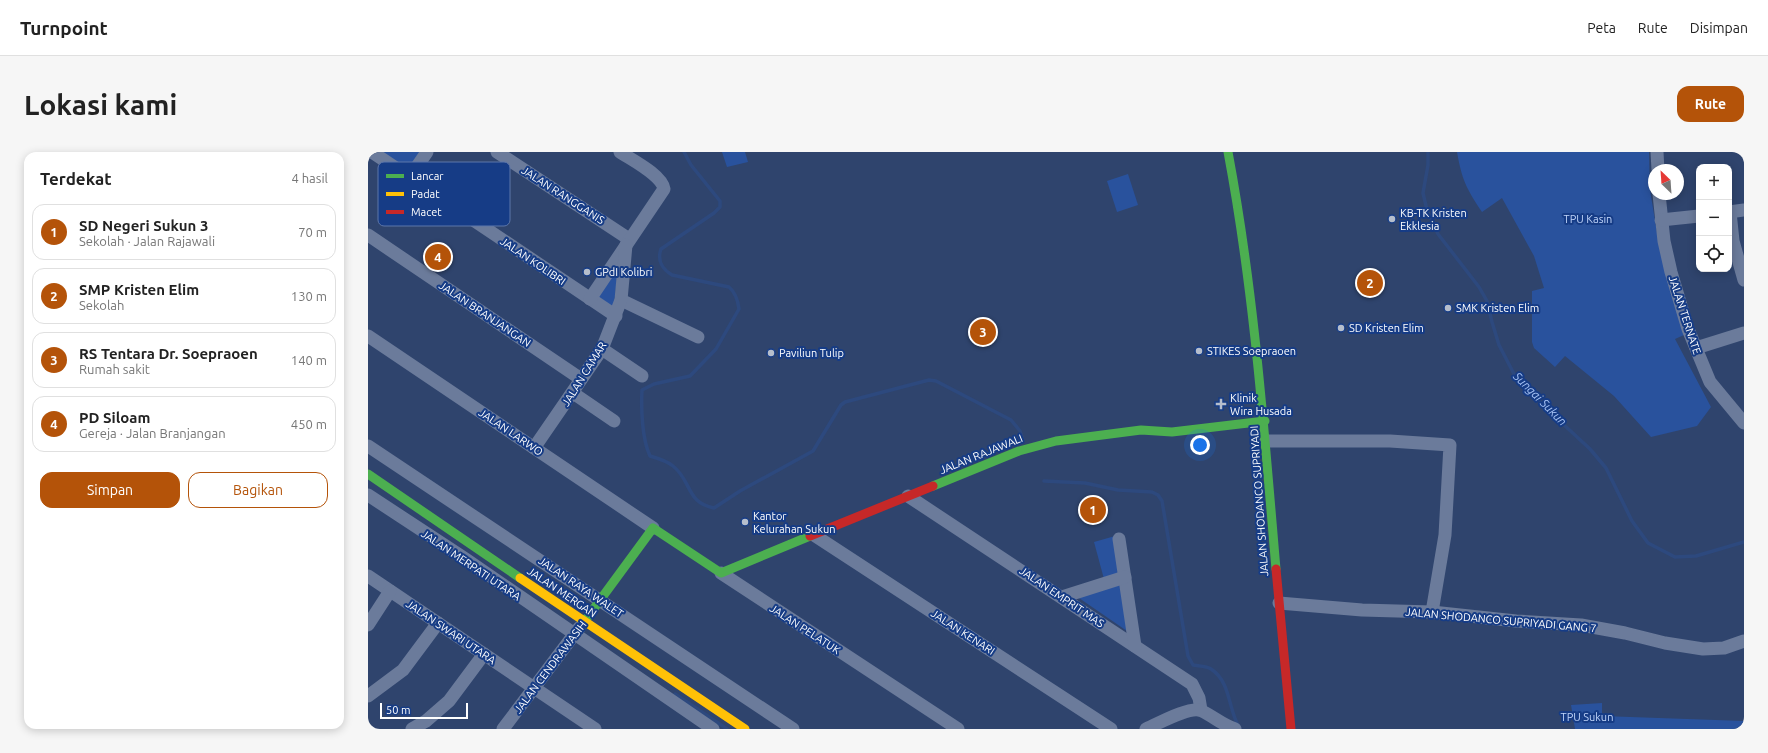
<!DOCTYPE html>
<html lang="id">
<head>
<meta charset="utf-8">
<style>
  :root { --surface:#fff; --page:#f6f6f6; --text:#222; --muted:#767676; --line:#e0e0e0; --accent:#b45309 }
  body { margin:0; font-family:Ubuntu,sans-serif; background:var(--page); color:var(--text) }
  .controls { position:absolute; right:12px; top:12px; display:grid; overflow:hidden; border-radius:8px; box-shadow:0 2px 10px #0003 }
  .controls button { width:36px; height:36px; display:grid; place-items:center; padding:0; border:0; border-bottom:1px solid var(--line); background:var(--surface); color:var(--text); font:20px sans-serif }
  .compass { position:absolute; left:1280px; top:12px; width:36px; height:36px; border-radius:50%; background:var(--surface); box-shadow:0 2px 10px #0003; rotate:335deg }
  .scale { position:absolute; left:12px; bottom:10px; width:88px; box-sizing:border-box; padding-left:4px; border:2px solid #fff; border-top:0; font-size:11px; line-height:14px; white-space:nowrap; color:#fff; -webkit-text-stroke:3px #163c86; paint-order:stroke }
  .you { position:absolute; left:832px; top:293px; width:14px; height:14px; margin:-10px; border:3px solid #fff; border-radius:50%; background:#1a73e8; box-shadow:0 0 0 6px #1a73e833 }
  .badge { display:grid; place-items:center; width:26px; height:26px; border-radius:50%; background:var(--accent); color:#fff; font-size:13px; font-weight:700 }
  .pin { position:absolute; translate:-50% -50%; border:2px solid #fff; box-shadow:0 1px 4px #0006 }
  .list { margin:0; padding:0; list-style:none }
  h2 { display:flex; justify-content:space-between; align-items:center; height:52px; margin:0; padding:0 16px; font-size:17px }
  h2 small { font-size:13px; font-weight:400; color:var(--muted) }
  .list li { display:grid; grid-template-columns:26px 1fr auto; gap:12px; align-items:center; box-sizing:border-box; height:56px; margin:0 8px 8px; padding:0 8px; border:1px solid var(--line); border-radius:12px }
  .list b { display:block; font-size:15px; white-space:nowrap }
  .list p { margin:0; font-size:13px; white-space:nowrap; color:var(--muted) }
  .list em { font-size:13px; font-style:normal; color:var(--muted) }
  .actions { display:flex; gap:8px; padding:12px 16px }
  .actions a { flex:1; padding:9px 0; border:1px solid var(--accent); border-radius:12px; text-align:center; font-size:14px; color:var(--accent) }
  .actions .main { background:var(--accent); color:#fff }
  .icon { flex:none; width:22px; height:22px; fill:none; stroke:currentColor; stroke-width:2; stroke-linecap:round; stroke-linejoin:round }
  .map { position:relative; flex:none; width:1376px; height:577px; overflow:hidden; border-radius:12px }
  header { display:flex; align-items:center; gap:24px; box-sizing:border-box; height:56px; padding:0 20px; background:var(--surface); border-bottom:1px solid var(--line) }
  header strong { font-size:19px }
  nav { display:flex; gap:22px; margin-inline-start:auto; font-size:14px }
  .intro { display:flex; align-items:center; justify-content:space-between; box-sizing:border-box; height:96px; padding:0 24px }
  h1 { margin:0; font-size:28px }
  .button { padding:10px 18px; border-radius:12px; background:var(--accent); color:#fff; font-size:14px; font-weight:700 }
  main { display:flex; gap:24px; padding:0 24px }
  aside { flex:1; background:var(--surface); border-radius:12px; box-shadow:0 2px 10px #0003 }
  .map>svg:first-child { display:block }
  .green { fill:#29529d }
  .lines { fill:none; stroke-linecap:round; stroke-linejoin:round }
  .stream { stroke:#2d497e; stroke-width:3.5 }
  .street { stroke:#6b7b9b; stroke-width:13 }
  .fast { stroke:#4caf50; stroke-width:9 }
  .slow { stroke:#ffc107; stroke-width:9 }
  .jam { stroke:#c62828; stroke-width:9 }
  .poi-dot { fill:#b6becc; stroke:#163c86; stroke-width:1.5 }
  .labels { text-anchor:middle; stroke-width:4; stroke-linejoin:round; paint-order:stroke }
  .street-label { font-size:11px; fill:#fff; stroke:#163c86 }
  .poi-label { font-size:11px; fill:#fff; stroke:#163c86; text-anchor:start }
  .park-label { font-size:11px; fill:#c1d5fa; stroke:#163c86 }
  .water-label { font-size:12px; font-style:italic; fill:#a7c3f5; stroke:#163c86 }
  .key { fill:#163c86; stroke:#5c76aa; stroke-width:1 }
  .key-label { font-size:11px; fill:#fff }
</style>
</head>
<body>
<header>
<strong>Turnpoint</strong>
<nav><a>Peta</a><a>Rute</a><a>Disimpan</a></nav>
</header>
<div class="intro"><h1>Lokasi kami</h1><a class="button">Rute</a></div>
<main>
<aside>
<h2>Terdekat<small>4 hasil</small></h2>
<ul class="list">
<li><span class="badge">1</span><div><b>SD Negeri Sukun 3</b><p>Sekolah · Jalan Rajawali</p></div><em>70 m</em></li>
<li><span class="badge">2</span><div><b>SMP Kristen Elim</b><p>Sekolah</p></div><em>130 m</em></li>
<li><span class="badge">3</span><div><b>RS Tentara Dr. Soepraoen</b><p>Rumah sakit</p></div><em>140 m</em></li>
<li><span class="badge">4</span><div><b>PD Siloam</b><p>Gereja · Jalan Branjangan</p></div><em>450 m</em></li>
</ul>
<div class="actions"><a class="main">Simpan</a><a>Bagikan</a></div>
</aside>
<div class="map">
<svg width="1376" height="577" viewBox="0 0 1376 577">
  <rect width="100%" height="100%" fill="#2f446d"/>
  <g class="green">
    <path d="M11 0H54L41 18Z"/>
    <path d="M354 0H377L380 10 359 15Z"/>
    <path d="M1089 0H1281L1282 38 1291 93 1316 183 1307 187 1343 255 1329 274 1283 285 1246 244 1197 204 1187 215 1166 196 1164 190V139L1176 136 1166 104 1134 46 1114 60C1098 36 1094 28 1089 0Z"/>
    <path d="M760 22 770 53 749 60 739 29Z"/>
    <path d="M250 117 246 153 245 155 229 144Z"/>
    <path d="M747 384 750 422 736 427 726 390Z"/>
    <path d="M753 433 759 479 711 446 710 443Z"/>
    <path d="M1234 551V564L1376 569V577H1207L1203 553Z"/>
  </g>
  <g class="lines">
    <g class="stream">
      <path d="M316 0 323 13 352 49V55L346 61 293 97C289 108 294 117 304 123L361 135C368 141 370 149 371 157L348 197 322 224 286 232 274 238C273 257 274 287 282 304 289 306 299 309 305 314 324 329 318 351 346 356L372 339 445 299 473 253 477 250 561 228 568 229 643 268 652 279 655 288"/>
      <path d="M1060 0V13L1055 41 1059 58 1070 82 1111 135 1119 149 1124 170 1131 193 1146 222 1181 259 1222 297 1238 316 1264 369 1280 391 1307 405 1328 404 1376 390"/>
      <path d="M676 329 717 331 750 338 784 340 790 343 794 349 820 504 825 513C830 514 839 514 843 517 863 530 860 557 871 575"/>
      <path d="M307 542 359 577"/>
    </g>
    <g class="street">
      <path d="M4 0 248 164"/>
      <path d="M129 0 261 87"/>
      <path d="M1289 0 1290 18"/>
      <path d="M41 26 59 0"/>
      <path d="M1291 42 1296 89 1303 120 1320 177 1342 230 1376 271"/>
      <path d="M1361 60 1376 58"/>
      <path d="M1362 60 1365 89 1376 128"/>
      <path d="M1293 68 1331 64"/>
      <path d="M0 83 213 227"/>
      <path d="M222 147 296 37C294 23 264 8 252 0"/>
      <path d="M253 148 330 185"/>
      <path d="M0 184 285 376"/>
      <path d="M1328 196 1376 181"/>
      <path d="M234 197 274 224"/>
      <path d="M205 241 246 269"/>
      <path d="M898 289H1022L1082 293 1077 383 1064 460"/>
      <path d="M0 294 425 577"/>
      <path d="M166 296 234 197 253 148 258 93"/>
      <path d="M0 343 96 406 345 577"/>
      <path d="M540 344 824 532 831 546 833 558"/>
      <path d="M446 383 743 577"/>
      <path d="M751 387 767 494"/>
      <path d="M353 421 590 577"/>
      <path d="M0 424 227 577"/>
      <path d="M694 445 757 425"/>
      <path d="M911 451 994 458 1064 460 1148 469 1213 473 1257 481 1297 491 1335 497 1356 496 1376 489"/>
      <path d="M0 473 22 439"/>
      <path d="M0 544 35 518 70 471"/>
      <path d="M44 577 58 569 81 549 116 502"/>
      <path d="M135 577 211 476"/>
      <path d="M778 577C789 572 823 553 834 559 846 565 855 573 867 577"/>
    </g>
    <g class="fast">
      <path d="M860 0C886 138 896 277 908 417"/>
      <path d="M0 322 152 426"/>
      <path d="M565 334 651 299 688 289 773 278 804 280 897 269"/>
      <path d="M216 470 285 376 353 421 442 384"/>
    </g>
    <path class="slow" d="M152 426 377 577"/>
    <g class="jam">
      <path d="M442 384 565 334"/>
      <path d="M908 417 923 577"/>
    </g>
  </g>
  <g class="poi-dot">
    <circle cx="1024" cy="67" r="4"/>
    <circle cx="219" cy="120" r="4"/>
    <circle cx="1080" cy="156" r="4"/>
    <circle cx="973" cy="176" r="4"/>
    <circle cx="831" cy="199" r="4"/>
    <circle cx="403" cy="201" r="4"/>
    <path d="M851 246h4v4h4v4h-4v4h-4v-4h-4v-4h4z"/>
    <circle cx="377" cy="370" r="4"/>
  </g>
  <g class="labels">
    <g class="street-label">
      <text transform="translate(195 43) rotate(33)" y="4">JALAN RANGGANIS</text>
      <text transform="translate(165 109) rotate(34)" y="4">JALAN KOLIBRI</text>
      <text transform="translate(117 162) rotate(34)" y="4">JALAN BRANJANGAN</text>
      <text transform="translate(1317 163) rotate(72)" y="4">JALAN TERNATE</text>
      <text transform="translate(216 222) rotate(-58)" y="4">JALAN CAMAR</text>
      <text transform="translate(143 280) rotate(34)" y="4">JALAN LARWO</text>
      <text transform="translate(613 302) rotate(-22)" y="4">JALAN RAJAWALI</text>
      <text transform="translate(891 349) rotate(-94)" y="4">JALAN SHODANCO SUPRIYADI</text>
      <text transform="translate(103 413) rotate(34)" y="4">JALAN MERPATI UTARA</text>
      <text transform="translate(213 435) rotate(34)" y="4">JALAN RAYA WALET</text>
      <text transform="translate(194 440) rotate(34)" y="4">JALAN MERGAN</text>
      <text transform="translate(694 445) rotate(34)" y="4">JALAN EMPRIT MAS</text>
      <text transform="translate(1133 468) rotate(5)" y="4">JALAN SHODANCO SUPRIYADI GANG 7</text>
      <text transform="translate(437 477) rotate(33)" y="4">JALAN PELATUK</text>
      <text transform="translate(83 480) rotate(34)" y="4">JALAN SWARI UTARA</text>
      <text transform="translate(595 480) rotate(33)" y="4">JALAN KENARI</text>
      <text transform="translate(182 515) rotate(-53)" y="4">JALAN CENDRAWASIH</text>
    </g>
    <g class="poi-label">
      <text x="1032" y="65">KB-TK Kristen<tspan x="1032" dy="13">Ekklesia</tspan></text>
      <text x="227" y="124">GPdI Kolibri</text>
      <text x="1088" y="160">SMK Kristen Elim</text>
      <text x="981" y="180">SD Kristen Elim</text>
      <text x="839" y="203">STIKES Soepraoen</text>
      <text x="411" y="205">Paviliun Tulip</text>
      <text x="862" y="250">Klinik<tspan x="862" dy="13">Wira Husada</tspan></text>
      <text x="385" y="368">Kantor<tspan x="385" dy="13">Kelurahan Sukun</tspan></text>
    </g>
    <g class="park-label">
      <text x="1220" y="71">TPU Kasin</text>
      <text x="1219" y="569">TPU Sukun</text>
    </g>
    <g class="water-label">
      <text transform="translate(1172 247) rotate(45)" y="4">Sungai Sukun</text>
    </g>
  </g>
  <rect x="10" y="10" width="132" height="64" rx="6" class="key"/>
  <rect x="18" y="22" width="18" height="4" fill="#4caf50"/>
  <rect x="18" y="40" width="18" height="4" fill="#ffc107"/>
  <rect x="18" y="58" width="18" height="4" fill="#c62828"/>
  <g class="key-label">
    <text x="43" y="28">Lancar</text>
    <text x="43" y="46">Padat</text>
    <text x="43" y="64">Macet</text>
  </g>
</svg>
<div class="controls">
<button>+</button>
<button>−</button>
<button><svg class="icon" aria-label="locate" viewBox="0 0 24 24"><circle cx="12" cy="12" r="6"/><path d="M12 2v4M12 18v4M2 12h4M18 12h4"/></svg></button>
</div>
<svg class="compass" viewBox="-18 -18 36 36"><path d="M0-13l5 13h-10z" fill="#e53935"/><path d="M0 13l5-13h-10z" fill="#767676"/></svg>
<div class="scale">50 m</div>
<div class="you"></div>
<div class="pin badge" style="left:725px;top:358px">1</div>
<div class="pin badge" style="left:1002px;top:131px">2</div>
<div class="pin badge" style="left:615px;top:180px">3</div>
<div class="pin badge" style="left:70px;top:105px">4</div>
</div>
</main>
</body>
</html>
